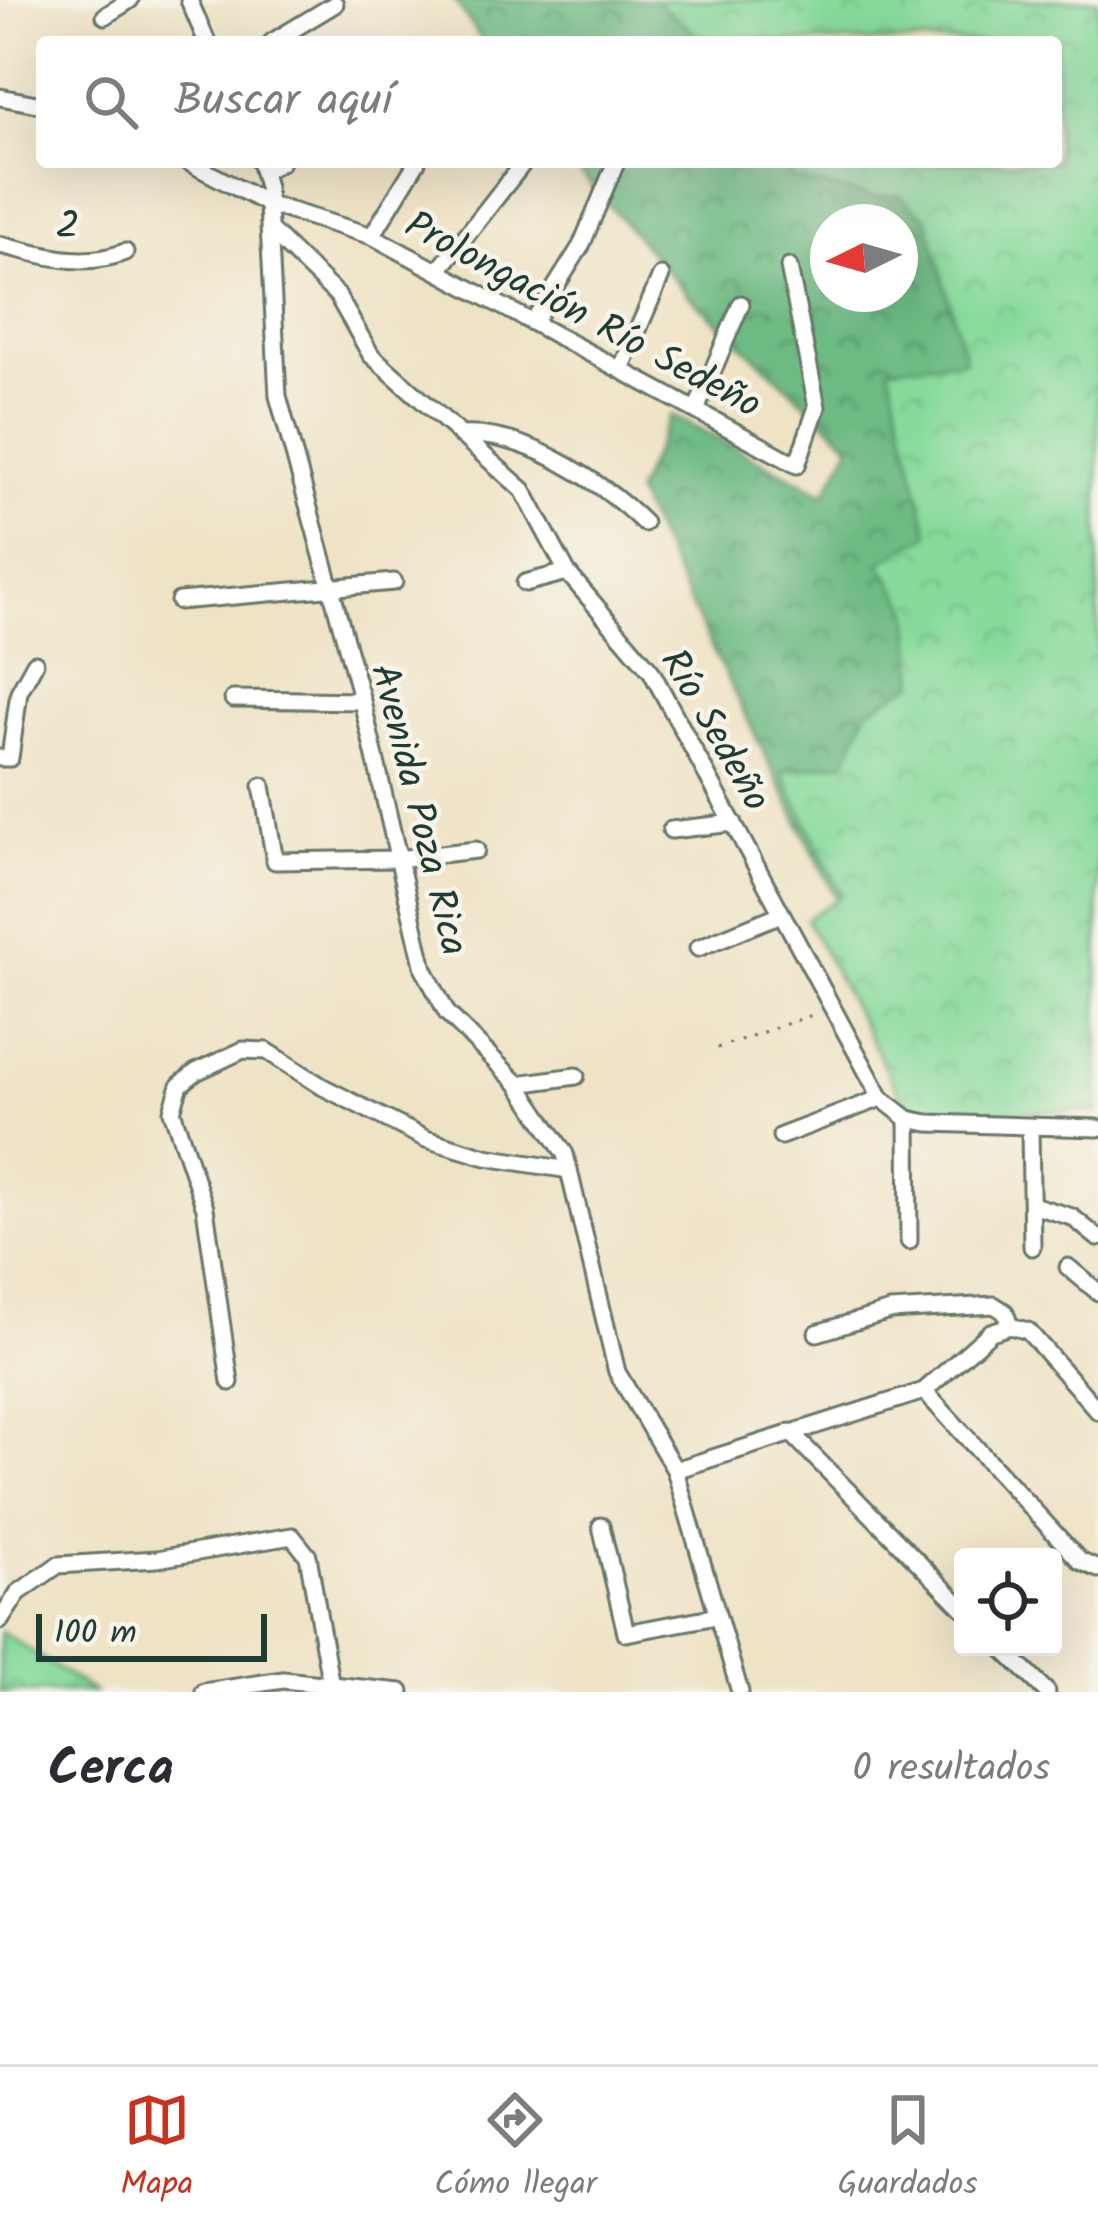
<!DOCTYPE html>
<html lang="es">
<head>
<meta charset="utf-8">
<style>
  :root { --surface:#fff; --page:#f7f7f7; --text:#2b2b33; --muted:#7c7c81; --line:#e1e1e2; --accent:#c8321e }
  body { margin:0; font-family:Kalam,sans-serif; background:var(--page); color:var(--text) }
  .controls { position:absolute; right:36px; bottom:36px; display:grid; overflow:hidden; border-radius:12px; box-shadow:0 12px 48px #0002 }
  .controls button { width:108px; height:108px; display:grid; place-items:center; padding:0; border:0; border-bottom:3px solid var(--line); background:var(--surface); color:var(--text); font:60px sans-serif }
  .compass { position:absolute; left:810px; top:204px; width:108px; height:108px; border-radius:50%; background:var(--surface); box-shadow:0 12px 48px #0002; rotate:265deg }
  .scale { position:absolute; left:36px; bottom:30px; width:231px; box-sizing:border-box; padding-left:12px; border:6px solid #1f3d34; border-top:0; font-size:33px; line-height:42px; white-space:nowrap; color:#1f3d34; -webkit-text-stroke:9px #f7f3e8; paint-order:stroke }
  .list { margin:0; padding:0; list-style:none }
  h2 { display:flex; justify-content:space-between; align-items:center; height:156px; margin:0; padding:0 48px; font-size:51px }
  h2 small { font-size:39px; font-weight:400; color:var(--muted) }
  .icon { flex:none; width:66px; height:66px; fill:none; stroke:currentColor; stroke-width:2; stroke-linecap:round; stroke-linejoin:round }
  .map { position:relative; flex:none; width:1098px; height:1692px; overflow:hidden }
  .search { position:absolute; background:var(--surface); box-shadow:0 12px 48px #0002; left:36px; right:36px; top:36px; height:132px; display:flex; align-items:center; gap:30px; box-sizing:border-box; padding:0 42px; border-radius:12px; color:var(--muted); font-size:45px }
  .sheet { height:372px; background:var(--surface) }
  nav { display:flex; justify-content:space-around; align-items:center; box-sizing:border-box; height:168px; border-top:3px solid var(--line); background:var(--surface); font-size:33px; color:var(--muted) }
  nav a { display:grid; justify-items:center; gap:6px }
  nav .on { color:var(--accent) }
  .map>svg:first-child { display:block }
  .forest { fill:url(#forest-crowns); stroke:#467c5c; stroke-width:3; fill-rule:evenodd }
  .park { fill:url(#park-crowns); stroke:#538c68; stroke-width:3 }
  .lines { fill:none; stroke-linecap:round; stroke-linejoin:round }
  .minor-casing { stroke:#687767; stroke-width:21 }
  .path { stroke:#687767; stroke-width:3; stroke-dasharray:3 9; stroke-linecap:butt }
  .minor { stroke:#fff; stroke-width:15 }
  .labels { text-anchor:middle; stroke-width:9; stroke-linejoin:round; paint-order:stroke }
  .street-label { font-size:39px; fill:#1f3d34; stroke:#f7f3e8 }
</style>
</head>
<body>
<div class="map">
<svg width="1098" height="1692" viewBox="0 0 1098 1692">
  <defs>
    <pattern id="forest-crowns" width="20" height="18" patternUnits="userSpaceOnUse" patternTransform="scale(3)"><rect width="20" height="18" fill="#6dba83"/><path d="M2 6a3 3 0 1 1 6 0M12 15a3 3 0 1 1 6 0" fill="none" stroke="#59986c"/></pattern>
    <pattern id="park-crowns" width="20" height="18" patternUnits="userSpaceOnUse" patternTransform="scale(3)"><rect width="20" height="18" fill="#87da9b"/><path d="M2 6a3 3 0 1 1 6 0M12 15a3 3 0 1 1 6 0" fill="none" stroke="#74bc86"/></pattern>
  </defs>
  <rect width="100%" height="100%" fill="#f7f3e8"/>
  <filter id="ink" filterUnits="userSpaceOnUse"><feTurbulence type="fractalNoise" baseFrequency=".00833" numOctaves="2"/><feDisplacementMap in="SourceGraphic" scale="24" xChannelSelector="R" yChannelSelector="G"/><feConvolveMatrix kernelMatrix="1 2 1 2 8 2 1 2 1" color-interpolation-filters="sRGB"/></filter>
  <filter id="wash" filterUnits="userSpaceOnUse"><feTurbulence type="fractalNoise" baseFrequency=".004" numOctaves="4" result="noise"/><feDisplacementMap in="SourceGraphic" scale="48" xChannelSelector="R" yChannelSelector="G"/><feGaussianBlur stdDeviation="2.7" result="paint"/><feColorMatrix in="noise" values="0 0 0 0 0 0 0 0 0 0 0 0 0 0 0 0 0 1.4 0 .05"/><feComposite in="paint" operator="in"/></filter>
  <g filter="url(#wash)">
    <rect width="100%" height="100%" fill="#efe3c6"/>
    <path class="forest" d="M454 0H1098V1113L932 1091 635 493 671 415 825 494 851 445 687 294 571 162H1056V42H483ZM828 222H900V294H828Z"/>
    <g class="park">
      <path d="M654 0H1098V1110L925 1114 902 1099 806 919 842 895 782 771 846 762 867 711 916 682 910 610 880 563 929 534 889 367 965 360 927 218 899 195 874 197 795 180 783 162H1056V42H706Z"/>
      <path d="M0 1631 94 1692H0Z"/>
    </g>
  </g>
  <g filter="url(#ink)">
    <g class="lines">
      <g class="minor-casing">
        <g id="minor">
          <path d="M189 0 207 42"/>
          <path d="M105 16 130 0"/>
          <path d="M272 42 335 4"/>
          <path d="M0 97 42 105"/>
          <path d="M188 162 268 204 372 236 797 465 817 407 789 267"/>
          <path d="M260 162 267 187 278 396 362 701 424 969 447 1013 518 1084 565 1154 617 1372 675 1470 740 1692"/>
          <path d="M264 171 281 162"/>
          <path d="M270 230 337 295 371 355 523 490 567 572 651 671 881 1098 908 1119 928 1123 1098 1128"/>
          <path d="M372 236 417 162"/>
          <path d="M0 245C43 255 82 269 125 252"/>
          <path d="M439 270 524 162"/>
          <path d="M534 321 581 246 616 162"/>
          <path d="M621 369 661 276"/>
          <path d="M696 410 741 304"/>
          <path d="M460 435C523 430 601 481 644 523"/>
          <path d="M525 583 567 572"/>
          <path d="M179 601 394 582"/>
          <path d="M233 699 362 701"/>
          <path d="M0 758H10L19 692 35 663"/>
          <path d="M262 786 275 861 397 859 476 850"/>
          <path d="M671 830 734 823"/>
          <path d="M698 948 781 914"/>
          <path d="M518 1084 576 1076"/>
          <path d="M908 1119 909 1241"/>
          <path d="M1030 1129 1032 1247"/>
          <path d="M781 1136 881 1098"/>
          <path d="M1032 1205 1072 1217 1098 1238"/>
          <path d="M1068 1267 1098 1292"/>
          <path d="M1010 1326 1028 1331 1098 1411"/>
          <path d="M817 1333 890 1311 994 1305 1005 1312 1010 1326"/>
          <path d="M230 1382 205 1208 172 1111 180 1085 196 1072 243 1050 267 1051 323 1087 426 1139 486 1157 569 1170"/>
          <path d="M924 1391 1080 1561 1098 1569"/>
          <path d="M790 1432 963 1608"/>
          <path d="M675 1470 924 1391 991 1332 1010 1326"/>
          <path d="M601 1526 626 1633 717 1616"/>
          <path d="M0 1621 18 1593 58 1565 157 1559 292 1536 308 1556 332 1692"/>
          <path d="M1001 1647 1047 1692"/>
          <path d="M204 1692 283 1680 401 1692"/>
        </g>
      </g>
      <path class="path" d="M717 1048 818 1013"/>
      <use href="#minor" class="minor"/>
    </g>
  </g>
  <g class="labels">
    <g class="street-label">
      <text transform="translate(68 224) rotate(8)" y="14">2</text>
      <text transform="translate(584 313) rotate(28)" y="14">Prolongación Río Sedeño</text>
      <text transform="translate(717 729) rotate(60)" y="14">Río Sedeño</text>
      <text transform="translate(421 809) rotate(76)" y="14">Avenida Poza Rica</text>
    </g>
  </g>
</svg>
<div class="controls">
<button><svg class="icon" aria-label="locate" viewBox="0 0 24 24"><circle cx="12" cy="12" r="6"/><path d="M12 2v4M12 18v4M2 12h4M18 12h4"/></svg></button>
</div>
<svg class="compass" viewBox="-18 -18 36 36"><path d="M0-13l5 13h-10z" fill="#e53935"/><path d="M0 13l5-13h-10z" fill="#7c7c81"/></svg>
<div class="scale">100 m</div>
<div class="search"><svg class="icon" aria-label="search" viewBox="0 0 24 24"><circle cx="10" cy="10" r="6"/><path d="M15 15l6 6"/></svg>Buscar aquí</div>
</div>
<section class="sheet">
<h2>Cerca<small>0 resultados</small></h2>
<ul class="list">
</ul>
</section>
<nav>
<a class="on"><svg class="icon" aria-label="map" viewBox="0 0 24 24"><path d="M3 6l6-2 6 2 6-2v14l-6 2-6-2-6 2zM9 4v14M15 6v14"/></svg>Mapa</a>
<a><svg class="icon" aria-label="directions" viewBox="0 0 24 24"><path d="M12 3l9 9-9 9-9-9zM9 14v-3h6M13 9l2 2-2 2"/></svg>Cómo llegar</a>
<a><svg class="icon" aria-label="saved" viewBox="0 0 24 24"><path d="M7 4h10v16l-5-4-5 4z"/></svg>Guardados</a>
</nav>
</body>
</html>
